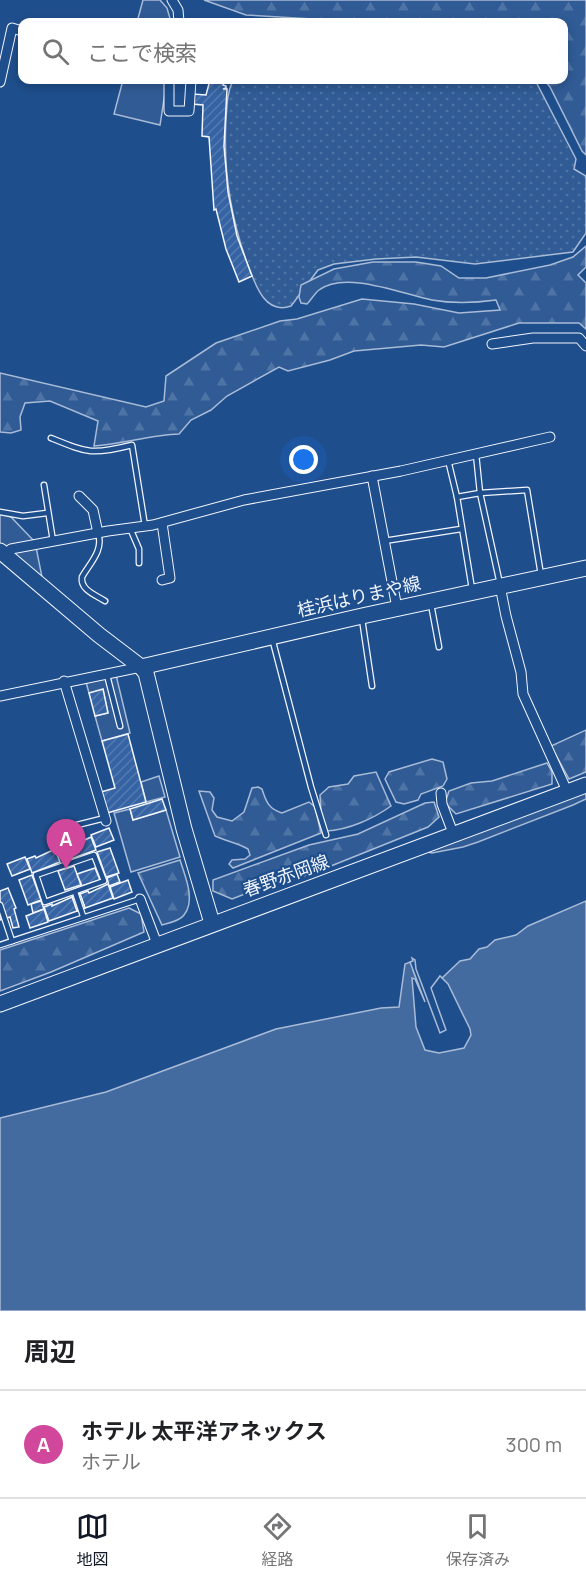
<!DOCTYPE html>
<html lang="ja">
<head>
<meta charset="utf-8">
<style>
  :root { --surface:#fff; --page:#f6f6f6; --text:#202124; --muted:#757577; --line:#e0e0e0; --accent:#111827 }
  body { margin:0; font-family:Manrope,"Noto Sans JP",sans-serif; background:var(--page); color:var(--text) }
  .you { position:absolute; left:304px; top:460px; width:21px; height:21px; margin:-15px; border:4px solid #fff; border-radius:50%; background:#1a73e8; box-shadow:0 0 0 9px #1a73e833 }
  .badge { display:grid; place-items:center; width:39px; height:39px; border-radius:50%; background:var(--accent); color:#fff; font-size:20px; font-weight:700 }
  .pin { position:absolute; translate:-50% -50px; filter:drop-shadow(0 2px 3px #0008) }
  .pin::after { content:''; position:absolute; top:32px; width:21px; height:18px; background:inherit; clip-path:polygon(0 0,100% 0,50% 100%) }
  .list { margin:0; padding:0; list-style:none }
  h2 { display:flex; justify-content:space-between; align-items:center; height:78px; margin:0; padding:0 24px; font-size:26px }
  h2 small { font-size:20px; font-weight:400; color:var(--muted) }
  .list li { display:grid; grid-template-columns:39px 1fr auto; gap:18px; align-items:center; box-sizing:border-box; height:108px; padding:0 24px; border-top:2px solid var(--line) }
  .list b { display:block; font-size:22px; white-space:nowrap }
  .list p { margin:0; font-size:20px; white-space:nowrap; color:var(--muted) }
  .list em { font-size:20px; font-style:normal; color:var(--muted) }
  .icon { flex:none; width:33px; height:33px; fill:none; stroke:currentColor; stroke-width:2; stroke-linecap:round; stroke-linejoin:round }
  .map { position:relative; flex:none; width:586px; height:1311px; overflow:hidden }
  .search { position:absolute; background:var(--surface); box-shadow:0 3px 9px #0003; left:18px; right:18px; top:18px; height:66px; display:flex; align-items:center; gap:15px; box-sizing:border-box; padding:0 21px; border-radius:12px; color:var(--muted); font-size:22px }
  .sheet { height:186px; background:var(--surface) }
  nav { display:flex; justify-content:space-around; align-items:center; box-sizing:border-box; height:84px; border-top:2px solid var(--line); background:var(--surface); font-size:16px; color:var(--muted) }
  nav a { display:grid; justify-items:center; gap:3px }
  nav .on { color:var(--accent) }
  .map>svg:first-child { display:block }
  .grass { fill:url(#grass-dots); stroke:#a8bbd7; stroke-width:1.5 }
  .forest { fill:url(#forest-firs); stroke:#a8bbd7; stroke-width:1.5 }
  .built { fill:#305b95; stroke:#a8bbd7; stroke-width:1.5 }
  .water { fill:#446ba0; stroke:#a8bbd7; stroke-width:1.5 }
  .pier { fill:#1f4e8c; stroke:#a8bbd7; stroke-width:1.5 }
  .building { fill:url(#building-hatch); stroke:#f2f6ff; stroke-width:1.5 }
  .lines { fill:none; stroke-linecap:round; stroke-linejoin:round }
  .lane-casing { stroke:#f2f6ff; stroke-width:7 }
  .street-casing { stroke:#f2f6ff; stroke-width:11 }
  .primary-casing { stroke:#f2f6ff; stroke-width:17 }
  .lane { stroke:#1f4e8c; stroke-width:4.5 }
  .street { stroke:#1f4e8c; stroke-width:9 }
  .primary { stroke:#1f4e8c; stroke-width:15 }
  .labels { text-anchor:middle; stroke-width:4.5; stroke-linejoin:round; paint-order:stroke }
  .street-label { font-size:18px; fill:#f2f6ff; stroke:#1f4e8c }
</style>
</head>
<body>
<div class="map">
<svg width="586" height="1311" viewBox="0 0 586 1311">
  <defs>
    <pattern id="grass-dots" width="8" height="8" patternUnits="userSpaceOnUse" patternTransform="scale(1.5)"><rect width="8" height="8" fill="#305b95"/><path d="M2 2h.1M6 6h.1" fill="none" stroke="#4e73a5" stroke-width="1.8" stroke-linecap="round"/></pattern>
    <pattern id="forest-firs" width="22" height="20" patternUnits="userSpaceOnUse" patternTransform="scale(1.5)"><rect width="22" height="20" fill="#305b95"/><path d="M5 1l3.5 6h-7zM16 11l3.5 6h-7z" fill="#4e73a5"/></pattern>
    <pattern id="building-hatch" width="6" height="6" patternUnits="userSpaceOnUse" patternTransform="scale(1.5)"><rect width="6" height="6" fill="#3563a3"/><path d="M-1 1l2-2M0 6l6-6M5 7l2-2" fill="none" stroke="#537ab1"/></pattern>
  </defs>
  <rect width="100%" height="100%" fill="#1f4e8c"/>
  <path class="grass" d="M233 80H535L576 159 574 169 586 176V233L573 252 475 264 416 257 376 259 334 264 318 270 291 306C263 316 254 280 246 260 230 214 223 169 226 120 227 105 227 93 233 80Z"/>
  <g class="forest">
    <path d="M204 0H586V155L582 151 550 87 544 80H564V22H531L519 19 507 22H363L246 15Z"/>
    <path d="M586 246V267L578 275 586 283V329L579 323H519L444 347 421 345 354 351 330 360 288 371 279 367 227 396 211 410 191 420 179 434C151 435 123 444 94 446L98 421 50 401 25 403 20 417 21 430 11 433 0 432V373L146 407 164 401 166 376 216 343 280 321 297 319 362 299 414 304 459 313 500 310 496 300C474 303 454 304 432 300 402 294 345 270 319 290 315 293 311 300 307 304L301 303 299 297 301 285 334 269 373 262H416L441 266 459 278H486L550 265 573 257Z"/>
    <path d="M586 730V772L569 779 551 746Z"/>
    <path d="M432 759 443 762 447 779 443 786 421 794 418 800 404 804 396 802 385 779 389 772Z"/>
    <path d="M547 763 552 772V784L456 814 445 803 449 791 471 783 492 781Z"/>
    <path d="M376 772 391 806C373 819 348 830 326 831L321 813 320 795 329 787 348 784 354 776Z"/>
    <path d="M258 787 262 789C266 802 269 809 282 813L309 802 315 807 321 833 233 868 229 864 232 860 245 859 250 855 248 849C238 843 226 841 215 836L199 791 210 792 214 798 212 810 217 817 232 821 244 812 252 788Z"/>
    <path d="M434 802 439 817 428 827 311 874 268 885 232 899 213 891V880L309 845 358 834 425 803Z"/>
    <path d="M180 860C185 876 196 900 184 915 180 921 169 923 162 925L138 873Z"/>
    <path d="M129 908 141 914 144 932 51 972 0 991V950Z"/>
  </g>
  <g class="built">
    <path d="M143 0H160L167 8 171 22H137Z"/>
    <path d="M123 80H167L160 125 114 114Z"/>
    <path d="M0 514 11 517 35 542 42 577 40 578 0 544Z"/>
    <path d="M116 675 130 733 102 741 95 716 108 713 103 690 89 693 86 682Z"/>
    <path d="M159 776 165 797 146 802 141 782Z"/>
    <path d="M586 792V799L573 805 478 842 463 847 432 853 428 852 430 849Z"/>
    <path d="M130 809 133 820 166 810 180 857 131 872 114 813Z"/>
  </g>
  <path class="water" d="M586 901V1311H0V1118L106 1092 276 1029 381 1008 399 1007 405 964 413 961V970L438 1037 450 1031 441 979 460 961 470 959 479 949 487 947 495 940 516 935 528 926Z"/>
  <path class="pier" d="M412 958 415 960 416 969 440 1033 446 1030 431 988 440 976 448 984 470 1029 471 1035 464 1048 439 1053 425 1050 416 1027 412 978 415 979 425 1002 410 962 413 961Z"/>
  <g class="building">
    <path d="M210 80H224L223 85 226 86V88L223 89H227L224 146 228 192 237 236 252 276 239 282 226 249 216 209 214 210 209 137 202 136 203 105 192 104 193 94 206 95Z"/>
    <path d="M103 689 108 713 95 716 89 693Z"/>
    <path d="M128 734 146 802 107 813 101 792 115 788 102 741Z"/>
    <path d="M162 799 166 810 133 820 130 809Z"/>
    <path d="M109 828 114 840 96 847 91 835Z"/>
    <path d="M91 837 96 850 68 860 63 847 71 844V846Z"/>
    <path d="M110 848 119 873 106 877 97 852Z"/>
    <path d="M55 849 60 862 32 873 27 859 35 856 36 858Z"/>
    <path d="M25 857 30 869 12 876 7 864Z"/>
    <path d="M74 866 81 885 65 890 58 871Z"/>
    <path d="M95 868 100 880 82 886 77 874Z"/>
    <path d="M117 874 120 882 109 886 107 878Z"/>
    <path d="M32 875 41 900 28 905 19 880Z"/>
    <path d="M128 880 132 892 114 899 110 887Z"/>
    <path d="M108 884 113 898 85 908 80 894 88 891 89 893Z"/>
    <path d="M8 888 16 908 14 909 19 927 13 928 10 917 0 920V891Z"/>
    <path d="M80 894 85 908 77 911 72 897Z"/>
    <path d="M72 897 77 911 49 921 44 907 52 904V906Z"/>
    <path d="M41 901 44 909 33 913 31 904Z"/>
    <path d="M44 909 48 922 30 928 26 916Z"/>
  </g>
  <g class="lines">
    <g class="lane-casing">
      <g id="lane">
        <path d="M51 438C88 453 92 455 132 445L145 526"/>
        <path d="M476 454 480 493 500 584"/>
        <path d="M448 460 457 497 472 589"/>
        <path d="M44 485 53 541"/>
        <path d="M457 497 480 493 527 490 541 575"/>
        <path d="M0 512 23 516 47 513"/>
        <path d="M130 528 139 549V563"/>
        <path d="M98 533C104 550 90 563 82 577 80 590 96 595 105 601"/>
        <path d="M384 541 461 529"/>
        <path d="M431 604 439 647"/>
        <path d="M362 619 372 686"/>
        <path d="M272 638 311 787 326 835"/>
        <path d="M107 675 120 726"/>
        <path d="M61 829 105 818"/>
        <path d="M94 855 104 881 45 902 36 875Z"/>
        <path d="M75 892 83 916"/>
        <path d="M0 905 12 941"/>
        <path d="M0 945 140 899"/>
      </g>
    </g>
    <g class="street-casing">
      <g id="street">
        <path d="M172 0 178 10 179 22"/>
        <path d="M169 80V111H189L191 80"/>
        <path d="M0 82 12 28 22 31"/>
        <path d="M492 344 533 338H579L586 346"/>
        <path d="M372 476 397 608"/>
        <path d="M79 496 93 510 98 533"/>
        <path d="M162 523 170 578 162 580"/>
        <path d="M4 555 11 549 108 531 153 525 244 500 401 471 550 437"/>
        <path d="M500 586 506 616 521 672 523 694 567 791"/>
        <path d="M64 681 106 821"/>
        <path d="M0 696 141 667"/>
        <path d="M441 793 442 804 453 833"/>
        <path d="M140 899 157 944"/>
      </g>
    </g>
    <g class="primary-casing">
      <g id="primary">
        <path d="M0 551 99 635 141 667 146 673 184 829 212 923"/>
        <path d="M141 667 362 616 586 568"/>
        <path d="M0 1004 586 785"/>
      </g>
    </g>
    <use href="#lane" class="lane"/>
    <use href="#street" class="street"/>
    <use href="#primary" class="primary"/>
  </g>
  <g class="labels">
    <g class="street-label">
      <text transform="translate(359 597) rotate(-13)" y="6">桂浜はりまや線</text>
      <text transform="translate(286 876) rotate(-20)" y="6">春野赤岡線</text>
    </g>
  </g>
</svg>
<div class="you"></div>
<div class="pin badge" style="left:66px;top:869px;background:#d1479c">A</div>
<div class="search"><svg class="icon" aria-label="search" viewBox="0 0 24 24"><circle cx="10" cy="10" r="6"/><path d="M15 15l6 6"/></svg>ここで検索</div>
</div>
<section class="sheet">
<h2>周辺<small></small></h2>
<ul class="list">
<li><span class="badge" style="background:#d1479c">A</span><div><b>ホテル 太平洋アネックス</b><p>ホテル</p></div><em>300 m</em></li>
</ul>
</section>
<nav>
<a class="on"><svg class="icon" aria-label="map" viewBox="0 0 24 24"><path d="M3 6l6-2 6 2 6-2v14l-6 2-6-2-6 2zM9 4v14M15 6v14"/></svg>地図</a>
<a><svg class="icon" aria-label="directions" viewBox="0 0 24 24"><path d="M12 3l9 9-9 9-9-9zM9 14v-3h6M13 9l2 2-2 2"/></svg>経路</a>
<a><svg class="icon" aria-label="saved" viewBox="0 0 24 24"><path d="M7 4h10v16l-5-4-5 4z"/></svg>保存済み</a>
</nav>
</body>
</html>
